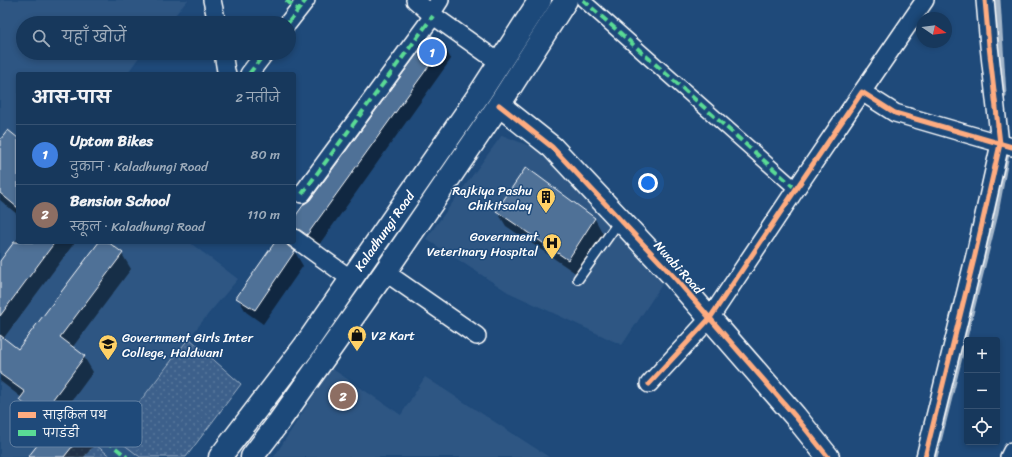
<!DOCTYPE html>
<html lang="hi">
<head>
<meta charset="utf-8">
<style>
  :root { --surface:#17385c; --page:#244365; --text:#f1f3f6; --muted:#9eacbb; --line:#365272; --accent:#ffd166 }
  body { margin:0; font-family:Sriracha,"Playpen Sans Deva",sans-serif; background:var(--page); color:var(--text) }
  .controls { position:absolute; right:12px; bottom:12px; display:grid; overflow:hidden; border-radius:4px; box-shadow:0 2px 6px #0003 }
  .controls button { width:36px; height:36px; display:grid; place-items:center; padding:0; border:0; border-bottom:1px solid var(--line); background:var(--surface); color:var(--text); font:20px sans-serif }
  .compass { position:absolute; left:916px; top:12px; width:36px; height:36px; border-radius:50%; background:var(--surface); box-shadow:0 2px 6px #0003; rotate:103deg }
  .you { position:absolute; left:648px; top:183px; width:14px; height:14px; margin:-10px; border:3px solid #fff; border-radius:50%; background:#1a73e8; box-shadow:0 0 0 6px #1a73e833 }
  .badge { display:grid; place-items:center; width:26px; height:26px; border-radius:50%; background:var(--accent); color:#fff; font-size:13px; font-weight:700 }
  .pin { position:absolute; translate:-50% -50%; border:2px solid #fff; box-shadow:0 1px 4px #0006 }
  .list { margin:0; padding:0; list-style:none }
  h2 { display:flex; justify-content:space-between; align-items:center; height:52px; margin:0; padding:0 16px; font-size:17px }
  h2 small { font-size:13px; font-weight:400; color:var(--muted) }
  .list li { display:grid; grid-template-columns:26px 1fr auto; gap:12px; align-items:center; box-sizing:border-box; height:60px; padding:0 16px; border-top:1px solid var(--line) }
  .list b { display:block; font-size:15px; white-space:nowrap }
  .list p { margin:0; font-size:13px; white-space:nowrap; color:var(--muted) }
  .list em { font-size:13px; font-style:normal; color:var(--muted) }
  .icon { flex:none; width:22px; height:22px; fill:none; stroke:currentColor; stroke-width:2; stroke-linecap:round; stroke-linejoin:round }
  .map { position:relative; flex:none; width:1012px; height:457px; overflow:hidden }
  .search { position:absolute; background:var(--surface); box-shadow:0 2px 6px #0003; left:16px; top:16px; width:280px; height:44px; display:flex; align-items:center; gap:10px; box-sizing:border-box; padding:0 14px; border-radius:22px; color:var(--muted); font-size:15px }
  .panel { position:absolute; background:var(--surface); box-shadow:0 2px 6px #0003; left:16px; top:72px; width:280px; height:172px; border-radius:4px }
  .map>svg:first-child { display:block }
  .built { fill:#2e5683 }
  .grass { fill:url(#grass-dots); stroke:#9eb0c5 }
  .shadow { fill:#0007 }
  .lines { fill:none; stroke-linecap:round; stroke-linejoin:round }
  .stream { stroke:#a3b5c8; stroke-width:7 }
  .building { fill:#507197; stroke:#fff }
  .service-casing { stroke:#fff; stroke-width:12 }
  .pedestrian-casing { stroke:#fff; stroke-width:16 }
  .minor-casing { stroke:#fff; stroke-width:20 }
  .tertiary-casing { stroke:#fff; stroke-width:25 }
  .primary-casing { stroke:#fff; stroke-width:25 }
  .service { stroke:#1f4a7a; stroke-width:9 }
  .pedestrian { stroke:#1f4a7a; stroke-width:13 }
  .minor { stroke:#1f4a7a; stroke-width:17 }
  .tertiary { stroke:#1f4a7a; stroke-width:22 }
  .primary { stroke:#1f4a7a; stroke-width:22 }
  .quiet { stroke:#5adb95; stroke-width:4; stroke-dasharray:8 4; stroke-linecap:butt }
  .cycleway-casing { stroke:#1f4a7a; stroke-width:8 }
  .cycleway { stroke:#ffac80; stroke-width:5 }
  .labels { text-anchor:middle; stroke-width:3; stroke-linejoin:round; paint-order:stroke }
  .poi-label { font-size:13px; fill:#fff; stroke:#1f4a7a; text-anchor:end }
  .street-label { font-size:13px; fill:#fff; stroke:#1f4a7a }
  .key { fill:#1f4a7a; stroke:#6280a2; stroke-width:1 }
  .key-label { font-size:11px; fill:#fff }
</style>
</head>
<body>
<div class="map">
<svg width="1012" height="457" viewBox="0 0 1012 457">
  <defs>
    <pattern id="grass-dots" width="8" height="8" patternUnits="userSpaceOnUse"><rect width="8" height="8" fill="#3c618b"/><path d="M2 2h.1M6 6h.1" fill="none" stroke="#59799c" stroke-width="1.8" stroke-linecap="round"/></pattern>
  </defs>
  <rect width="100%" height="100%" fill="#1f4a7a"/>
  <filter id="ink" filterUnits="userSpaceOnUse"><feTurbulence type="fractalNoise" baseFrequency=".025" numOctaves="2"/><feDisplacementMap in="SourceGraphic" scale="8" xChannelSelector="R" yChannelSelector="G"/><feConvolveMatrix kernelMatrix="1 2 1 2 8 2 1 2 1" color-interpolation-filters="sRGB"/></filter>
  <g filter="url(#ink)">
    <g class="built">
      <path d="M0 0H188L168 23H23V53H142L127 74H18V242H189L238 279 210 312 189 338 241 384 186 457H0Z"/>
      <path d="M502 135 542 151 665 280 622 345 508 292 426 239Z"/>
      <path d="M331 368 401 415 425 377 549 457H274Z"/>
    </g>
    <g class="grass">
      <path d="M189 338 241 384 186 457H140L113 436Z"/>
      <path d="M82 434 111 457H64Z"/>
    </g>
    <g class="shadow">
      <path d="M443 45 451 59 316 249 293 247 292 250 295 252 303 266 263 324 246 312 238 298 276 242H294V219Z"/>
      <path d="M18 139V215L0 200V141Z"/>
      <path d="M526 168 595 219 603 234 577 274 506 226 497 211Z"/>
      <path d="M18 238V242H75L3 339 18 351 100 242H106L122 254 131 269 72 348 84 357 93 372 65 410 87 427 96 443 84 457H29L50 431 29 416 20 400 22 398 0 381V262Z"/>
    </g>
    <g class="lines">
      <g class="stream">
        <path d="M997 0 1003 95"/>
        <path d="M934 457 994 218 1006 154"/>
      </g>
    </g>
    <g class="building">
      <path d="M431 35 444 45 307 235 300 230 294 228V218L304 204 310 200Z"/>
      <path d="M8 130 18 138V208L0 193V140Z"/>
      <path d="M526 167 595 218 568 260 496 211Z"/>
      <path d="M14 242H55L0 316V261Z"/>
      <path d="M99 242H108L123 253 60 337 85 356 53 399 88 427 64 457H28L53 425 19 400 25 392 0 374V335L18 349Z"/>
      <path d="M275 242H285L288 246 295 251 255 310 236 298Z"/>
    </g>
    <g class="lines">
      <g class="service-casing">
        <path id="service" d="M578 279 620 220"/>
      </g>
      <g class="pedestrian-casing">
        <path id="pedestrian" d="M583 0 796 189"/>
      </g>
      <g class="minor-casing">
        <g id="minor">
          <path d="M212 0 217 23"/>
          <path d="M415 0 431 14 500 63"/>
          <path d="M431 14 440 0"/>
          <path d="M288 23 306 0"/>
          <path d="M223 53 226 71 227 74"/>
          <path d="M249 74 265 53"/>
          <path d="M862 92 925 0"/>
          <path d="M302 194 433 16"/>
          <path d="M294 238 351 279"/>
          <path d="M385 272 477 336"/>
          <path d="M649 384 710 318 796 189 862 92 895 113 1012 147"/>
          <path d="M925 457 975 255 1000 144 989 46 985 0"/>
          <path d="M1009 457 1012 451"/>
        </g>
      </g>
      <g class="tertiary-casing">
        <path id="tertiary" d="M499 105 552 147 674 277 795 416 828 457"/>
      </g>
      <g class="primary-casing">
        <g id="primary">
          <path d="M220 457 304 347 480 93 540 0"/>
          <path d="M252 457 278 423 385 272 499 105 566 0"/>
        </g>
      </g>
      <use href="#service" class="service"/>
      <use href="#pedestrian" class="pedestrian"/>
      <use href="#minor" class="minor"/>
      <use href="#tertiary" class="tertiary"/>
      <use href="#primary" class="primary"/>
      <g class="quiet">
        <path d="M286 0 298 10"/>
        <path d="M583 0 796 189"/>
        <path d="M288 23 306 0"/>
        <path d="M249 74 265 53"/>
        <path d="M302 194 433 16"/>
        <path d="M97 433 127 457"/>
      </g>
      <g class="cycleway-casing">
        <g id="cycleway">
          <path d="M499 105 552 147 674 277 795 416 828 457"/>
          <path d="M649 384 710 318 796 189 862 92 895 113 1012 147"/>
          <path d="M925 457 975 255 1000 144 989 46 985 0"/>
        </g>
      </g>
      <use href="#cycleway" class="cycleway"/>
    </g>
  </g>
  <defs>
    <g id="building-pin" transform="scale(1)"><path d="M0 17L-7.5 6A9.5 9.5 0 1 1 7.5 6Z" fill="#ffd166" stroke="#1f4a7a"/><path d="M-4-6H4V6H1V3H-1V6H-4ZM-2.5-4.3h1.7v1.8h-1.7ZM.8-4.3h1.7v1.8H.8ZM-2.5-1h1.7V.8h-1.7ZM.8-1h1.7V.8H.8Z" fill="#111"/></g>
    <g id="hospital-pin" transform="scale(1)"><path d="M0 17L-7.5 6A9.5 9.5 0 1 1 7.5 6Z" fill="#ffd166" stroke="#1f4a7a"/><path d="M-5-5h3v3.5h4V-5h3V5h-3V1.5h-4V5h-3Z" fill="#111"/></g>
    <g id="shop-pin" transform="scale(1)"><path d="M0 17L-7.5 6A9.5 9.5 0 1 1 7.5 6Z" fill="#ffd166" stroke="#1f4a7a"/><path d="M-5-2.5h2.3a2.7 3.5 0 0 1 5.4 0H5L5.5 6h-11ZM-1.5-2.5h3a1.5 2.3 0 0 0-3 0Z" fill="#111"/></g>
    <g id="school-pin" transform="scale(1)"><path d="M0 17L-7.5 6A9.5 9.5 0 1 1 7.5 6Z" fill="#ffd166" stroke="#1f4a7a"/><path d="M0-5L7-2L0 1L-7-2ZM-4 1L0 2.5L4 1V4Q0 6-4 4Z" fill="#111"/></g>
  </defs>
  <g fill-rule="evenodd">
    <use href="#building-pin" x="546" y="197"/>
    <use href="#hospital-pin" x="552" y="243"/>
    <use href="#shop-pin" x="357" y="335"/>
    <use href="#school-pin" x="108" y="344"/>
  </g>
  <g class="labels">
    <g class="poi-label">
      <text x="532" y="195">Rajkiya Pashu<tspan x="532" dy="15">Chikitsalay</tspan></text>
      <text x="538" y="241">Government<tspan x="538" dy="15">Veterinary Hospital</tspan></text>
      <text x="371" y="340" text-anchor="start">V2 Kart</text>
      <text x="122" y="342" text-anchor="start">Government Girls Inter<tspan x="122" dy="15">College, Haldwani</tspan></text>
    </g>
    <g class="street-label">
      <text transform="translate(384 231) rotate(-55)" y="5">Kaladhungi Road</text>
      <text transform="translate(679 267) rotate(48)" y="5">Nwabi Road</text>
    </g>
  </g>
  <rect x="10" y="401" width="132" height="46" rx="6" class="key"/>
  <rect x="18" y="412" width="18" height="6" fill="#ffac80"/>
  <rect x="18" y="430" width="18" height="6" fill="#5adb95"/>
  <g class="key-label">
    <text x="43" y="419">साइकिल पथ</text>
    <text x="43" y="437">पगडंडी</text>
  </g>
</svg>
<div class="controls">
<button>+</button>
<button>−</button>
<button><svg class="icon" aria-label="locate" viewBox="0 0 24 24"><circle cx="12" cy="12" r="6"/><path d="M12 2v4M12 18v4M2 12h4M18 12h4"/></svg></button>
</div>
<svg class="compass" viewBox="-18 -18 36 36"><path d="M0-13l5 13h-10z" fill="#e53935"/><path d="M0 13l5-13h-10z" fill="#9eacbb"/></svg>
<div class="you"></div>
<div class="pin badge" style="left:432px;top:52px;background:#3f7fe0">1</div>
<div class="pin badge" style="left:343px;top:396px;background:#8d6e63">2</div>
<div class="search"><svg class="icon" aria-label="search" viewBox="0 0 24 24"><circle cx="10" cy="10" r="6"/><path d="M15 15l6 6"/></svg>यहाँ खोजें</div>
<section class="panel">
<h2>आस-पास<small>2 नतीजे</small></h2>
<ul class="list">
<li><span class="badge" style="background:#3f7fe0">1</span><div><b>Uptom Bikes</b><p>दुकान · Kaladhungi Road</p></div><em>80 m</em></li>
<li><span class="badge" style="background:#8d6e63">2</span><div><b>Bension School</b><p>स्कूल · Kaladhungi Road</p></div><em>110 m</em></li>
</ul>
</section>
</div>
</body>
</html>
